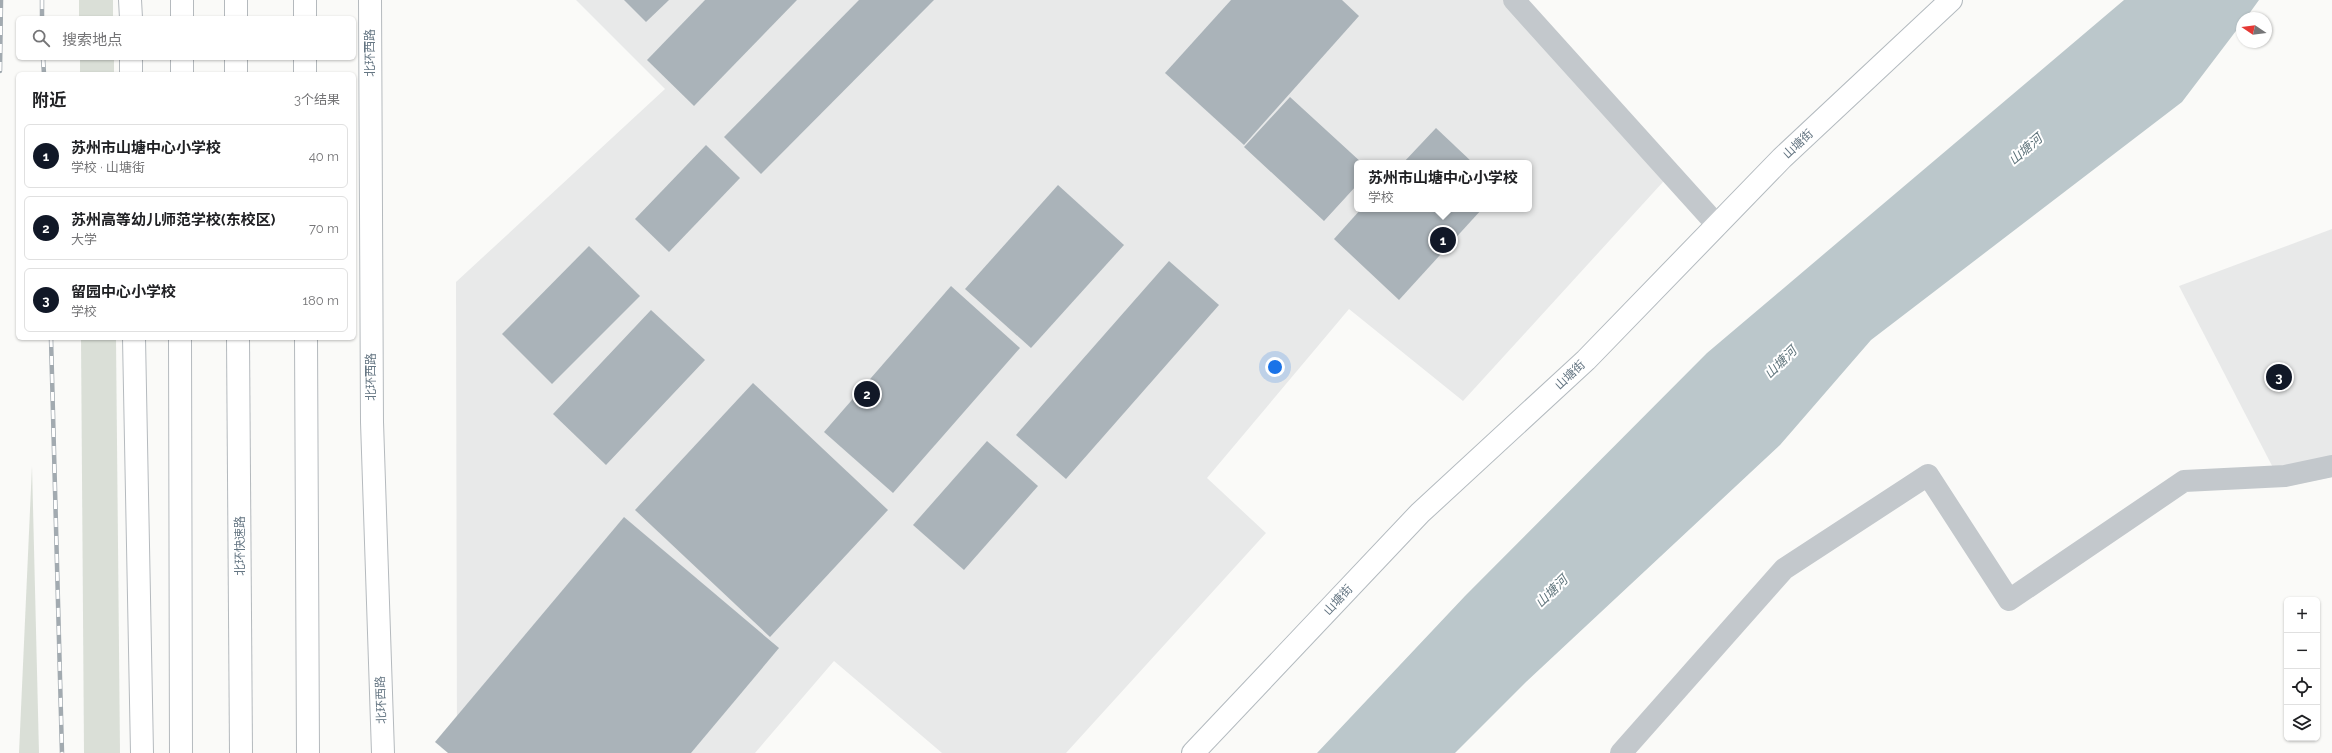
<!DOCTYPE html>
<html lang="zh">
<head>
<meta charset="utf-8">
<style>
  :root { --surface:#fff; --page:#f2f2f2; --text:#202124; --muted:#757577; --line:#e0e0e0; --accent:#111827 }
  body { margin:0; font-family:Raleway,"Noto Sans SC",sans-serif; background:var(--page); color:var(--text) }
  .controls { position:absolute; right:12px; bottom:12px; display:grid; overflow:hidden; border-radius:6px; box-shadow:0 1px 3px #0004 }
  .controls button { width:36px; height:36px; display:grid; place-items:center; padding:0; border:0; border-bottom:1px solid var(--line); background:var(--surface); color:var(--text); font:20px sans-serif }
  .compass { position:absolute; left:2236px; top:12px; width:36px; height:36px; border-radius:50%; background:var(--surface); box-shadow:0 1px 3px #0004; rotate:283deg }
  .you { position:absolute; left:1275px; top:367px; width:14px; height:14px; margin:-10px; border:3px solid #fff; border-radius:50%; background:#1a73e8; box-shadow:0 0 0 6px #1a73e833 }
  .badge { display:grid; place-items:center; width:26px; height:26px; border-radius:50%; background:var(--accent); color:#fff; font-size:13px; font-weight:700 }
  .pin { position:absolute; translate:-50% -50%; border:2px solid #fff; box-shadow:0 1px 4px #0006 }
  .popup { position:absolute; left:1354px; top:160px; width:178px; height:52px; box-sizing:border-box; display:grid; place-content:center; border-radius:6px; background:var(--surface); filter:drop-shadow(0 1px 3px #0005); font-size:13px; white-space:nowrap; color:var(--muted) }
  .popup b { font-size:15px; color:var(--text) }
  .popup::after { content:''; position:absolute; left:50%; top:100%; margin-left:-8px; border:8px solid transparent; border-top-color:var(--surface) }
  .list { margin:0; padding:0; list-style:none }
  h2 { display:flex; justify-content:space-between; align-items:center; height:52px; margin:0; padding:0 16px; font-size:17px }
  h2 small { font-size:13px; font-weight:400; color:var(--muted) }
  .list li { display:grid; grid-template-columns:26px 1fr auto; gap:12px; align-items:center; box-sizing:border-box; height:64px; margin:0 8px 8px; padding:0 8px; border:1px solid var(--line); border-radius:6px }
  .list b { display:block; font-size:15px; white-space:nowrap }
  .list p { margin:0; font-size:13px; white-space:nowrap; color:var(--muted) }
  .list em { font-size:13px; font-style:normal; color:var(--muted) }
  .icon { flex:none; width:22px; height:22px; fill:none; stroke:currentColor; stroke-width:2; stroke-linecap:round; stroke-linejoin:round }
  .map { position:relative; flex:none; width:2332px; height:753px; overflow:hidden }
  .search { position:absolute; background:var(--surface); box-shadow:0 1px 3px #0004; left:16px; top:16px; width:340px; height:44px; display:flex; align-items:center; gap:10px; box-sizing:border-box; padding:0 14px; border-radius:6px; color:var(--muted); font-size:15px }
  .panel { position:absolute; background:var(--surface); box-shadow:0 1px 3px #0004; left:16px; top:72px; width:340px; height:268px; border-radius:6px }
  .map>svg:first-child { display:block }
  .built { fill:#e8e9e9; fill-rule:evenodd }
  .green { fill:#dadfd7 }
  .water { fill:#bbc7cb }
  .building { fill:#aab3b9 }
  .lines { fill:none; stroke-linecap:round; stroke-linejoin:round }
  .secondary-casing { stroke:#b3babf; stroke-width:24 }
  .primary-casing { stroke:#b5babe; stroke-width:24 }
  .highway-casing { stroke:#b4b9bd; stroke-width:24 }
  .street { stroke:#c3c8cc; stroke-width:22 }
  .secondary { stroke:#fff; stroke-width:22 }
  .primary { stroke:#fff; stroke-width:22 }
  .highway { stroke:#fff; stroke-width:22 }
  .rail-casing { stroke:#a2aab0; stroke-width:4.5 }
  .rail { stroke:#fff; stroke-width:3; stroke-dasharray:9; stroke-linecap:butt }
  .labels { text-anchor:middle; stroke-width:4; stroke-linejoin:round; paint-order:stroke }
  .street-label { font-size:12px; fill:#657683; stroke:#fff }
  .water-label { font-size:13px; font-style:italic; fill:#60757c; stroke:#fff }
</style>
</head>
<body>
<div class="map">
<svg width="2332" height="753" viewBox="0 0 2332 753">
  <rect width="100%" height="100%" fill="#fafaf8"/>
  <g class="built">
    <path d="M576 0H1509L1673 171 1463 401 1349 309 1207 478 1266 533 1066 753H942L834 661 755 753H457L456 282 665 89ZM1357 163H1529V209H1357Z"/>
    <path d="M2332 229V477L2283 487 2179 286Z"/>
  </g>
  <g class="green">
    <rect x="79" y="0" width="34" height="18"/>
    <rect x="80" y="58" width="34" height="16"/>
    <path d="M81 338H116L120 753H84Z"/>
    <path d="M32 466 39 753H19Z"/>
  </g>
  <path class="water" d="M2124 0H2259L2246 18H2242V23L2182 102 1871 340 1780 445 1526 682 1455 753H1317L1465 596 1707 353Z"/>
  <g class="building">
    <path d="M624 0H669L646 22Z"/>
    <path d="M705 0H797L694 106 647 60Z"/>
    <path d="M859 0H934L761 174 724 137Z"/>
    <path d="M1231 0H1342L1359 16 1244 145 1165 73Z"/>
    <path d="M1290 97 1362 163H1357V185L1324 221 1244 147Z"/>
    <path d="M1436 128 1473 163H1403Z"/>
    <path d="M706 145 740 178 669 252 635 219Z"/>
    <path d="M1058 185 1124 245 1031 348 965 289Z"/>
    <path d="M1361 209H1482L1399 300 1334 239Z"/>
    <path d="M589 246 640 296 552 384 502 334Z"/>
    <path d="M1169 261 1219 305 1066 479 1016 435Z"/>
    <path d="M951 286 1020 348 893 493 824 432Z"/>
    <path d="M651 310 705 360 606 465 553 414Z"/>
    <path d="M753 383 888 510 770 637 635 510Z"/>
    <path d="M987 441 1038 486 964 570 913 525Z"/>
    <path d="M624 517 779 648 691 753H448L435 742Z"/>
  </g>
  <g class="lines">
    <g class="secondary-casing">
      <path id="secondary" d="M1193 753 1420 513 1586 360 1782 158 1951 0"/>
    </g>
    <g class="primary-casing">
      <g id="primary">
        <path d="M130 0 131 18"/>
        <path d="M370 0 372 422 383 753"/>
        <path d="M182 18V0"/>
        <path d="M131 58V74"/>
        <path d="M182 74V58"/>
        <path d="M134 338 142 753"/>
        <path d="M180 338 181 753"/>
      </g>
    </g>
    <g class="highway-casing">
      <g id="highway">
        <path d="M236 0V18"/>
        <path d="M305 0V18"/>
        <path d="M236 58V74"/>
        <path d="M305 58V74"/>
        <path d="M238 338 241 753"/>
        <path d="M306 338 308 753"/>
      </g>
    </g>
    <g class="street">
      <path d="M1514 0 1717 225"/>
      <path d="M1621 753 1784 569 1928 475 2009 600 2184 481 2285 476 2332 466"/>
    </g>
    <use href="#secondary" class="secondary"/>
    <use href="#primary" class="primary"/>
    <use href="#highway" class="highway"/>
    <g class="rail-casing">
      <g id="rail">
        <path d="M42 0V18"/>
        <path d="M43 58 44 74"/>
        <path d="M0 71 1 0"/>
        <path d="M51 338 62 753"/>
      </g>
    </g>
    <use href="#rail" class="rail"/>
  </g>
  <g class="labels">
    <g class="street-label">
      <text transform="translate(370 53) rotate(-90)" y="4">北环西路</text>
      <text transform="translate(1798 144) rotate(-43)" y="4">山塘街</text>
      <text transform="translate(1570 375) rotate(-43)" y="4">山塘街</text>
      <text transform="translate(371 377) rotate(-90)" y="4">北环西路</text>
      <text transform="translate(240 546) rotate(-90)" y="4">北环快速路</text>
      <text transform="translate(1338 600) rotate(-47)" y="4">山塘街</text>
      <text transform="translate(381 700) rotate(-92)" y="4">北环西路</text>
    </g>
    <g class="water-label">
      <text transform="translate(2025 149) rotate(-41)" y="5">山塘河</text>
      <text transform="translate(1780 362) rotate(-45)" y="5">山塘河</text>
      <text transform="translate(1551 591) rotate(-45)" y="5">山塘河</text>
    </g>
  </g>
</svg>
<div class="controls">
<button>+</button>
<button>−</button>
<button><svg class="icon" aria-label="locate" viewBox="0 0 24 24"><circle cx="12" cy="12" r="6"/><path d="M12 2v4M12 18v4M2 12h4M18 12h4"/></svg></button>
<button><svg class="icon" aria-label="layers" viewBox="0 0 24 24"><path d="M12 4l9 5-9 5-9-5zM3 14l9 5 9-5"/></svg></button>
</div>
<svg class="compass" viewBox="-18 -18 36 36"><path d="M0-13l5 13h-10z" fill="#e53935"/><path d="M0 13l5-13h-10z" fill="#757577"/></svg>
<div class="you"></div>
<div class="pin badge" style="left:1443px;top:240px">1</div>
<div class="popup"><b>苏州市山塘中心小学校</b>学校</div>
<div class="pin badge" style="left:867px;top:394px">2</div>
<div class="pin badge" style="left:2279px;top:377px">3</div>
<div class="search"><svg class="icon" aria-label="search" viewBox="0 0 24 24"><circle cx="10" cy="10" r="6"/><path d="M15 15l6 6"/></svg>搜索地点</div>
<section class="panel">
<h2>附近<small>3个结果</small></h2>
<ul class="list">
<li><span class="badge">1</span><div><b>苏州市山塘中心小学校</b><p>学校 · 山塘街</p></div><em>40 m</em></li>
<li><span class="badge">2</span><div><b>苏州高等幼儿师范学校(东校区)</b><p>大学</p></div><em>70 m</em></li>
<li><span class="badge">3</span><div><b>留园中心小学校</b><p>学校</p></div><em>180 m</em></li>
</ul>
</section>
</div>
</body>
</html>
